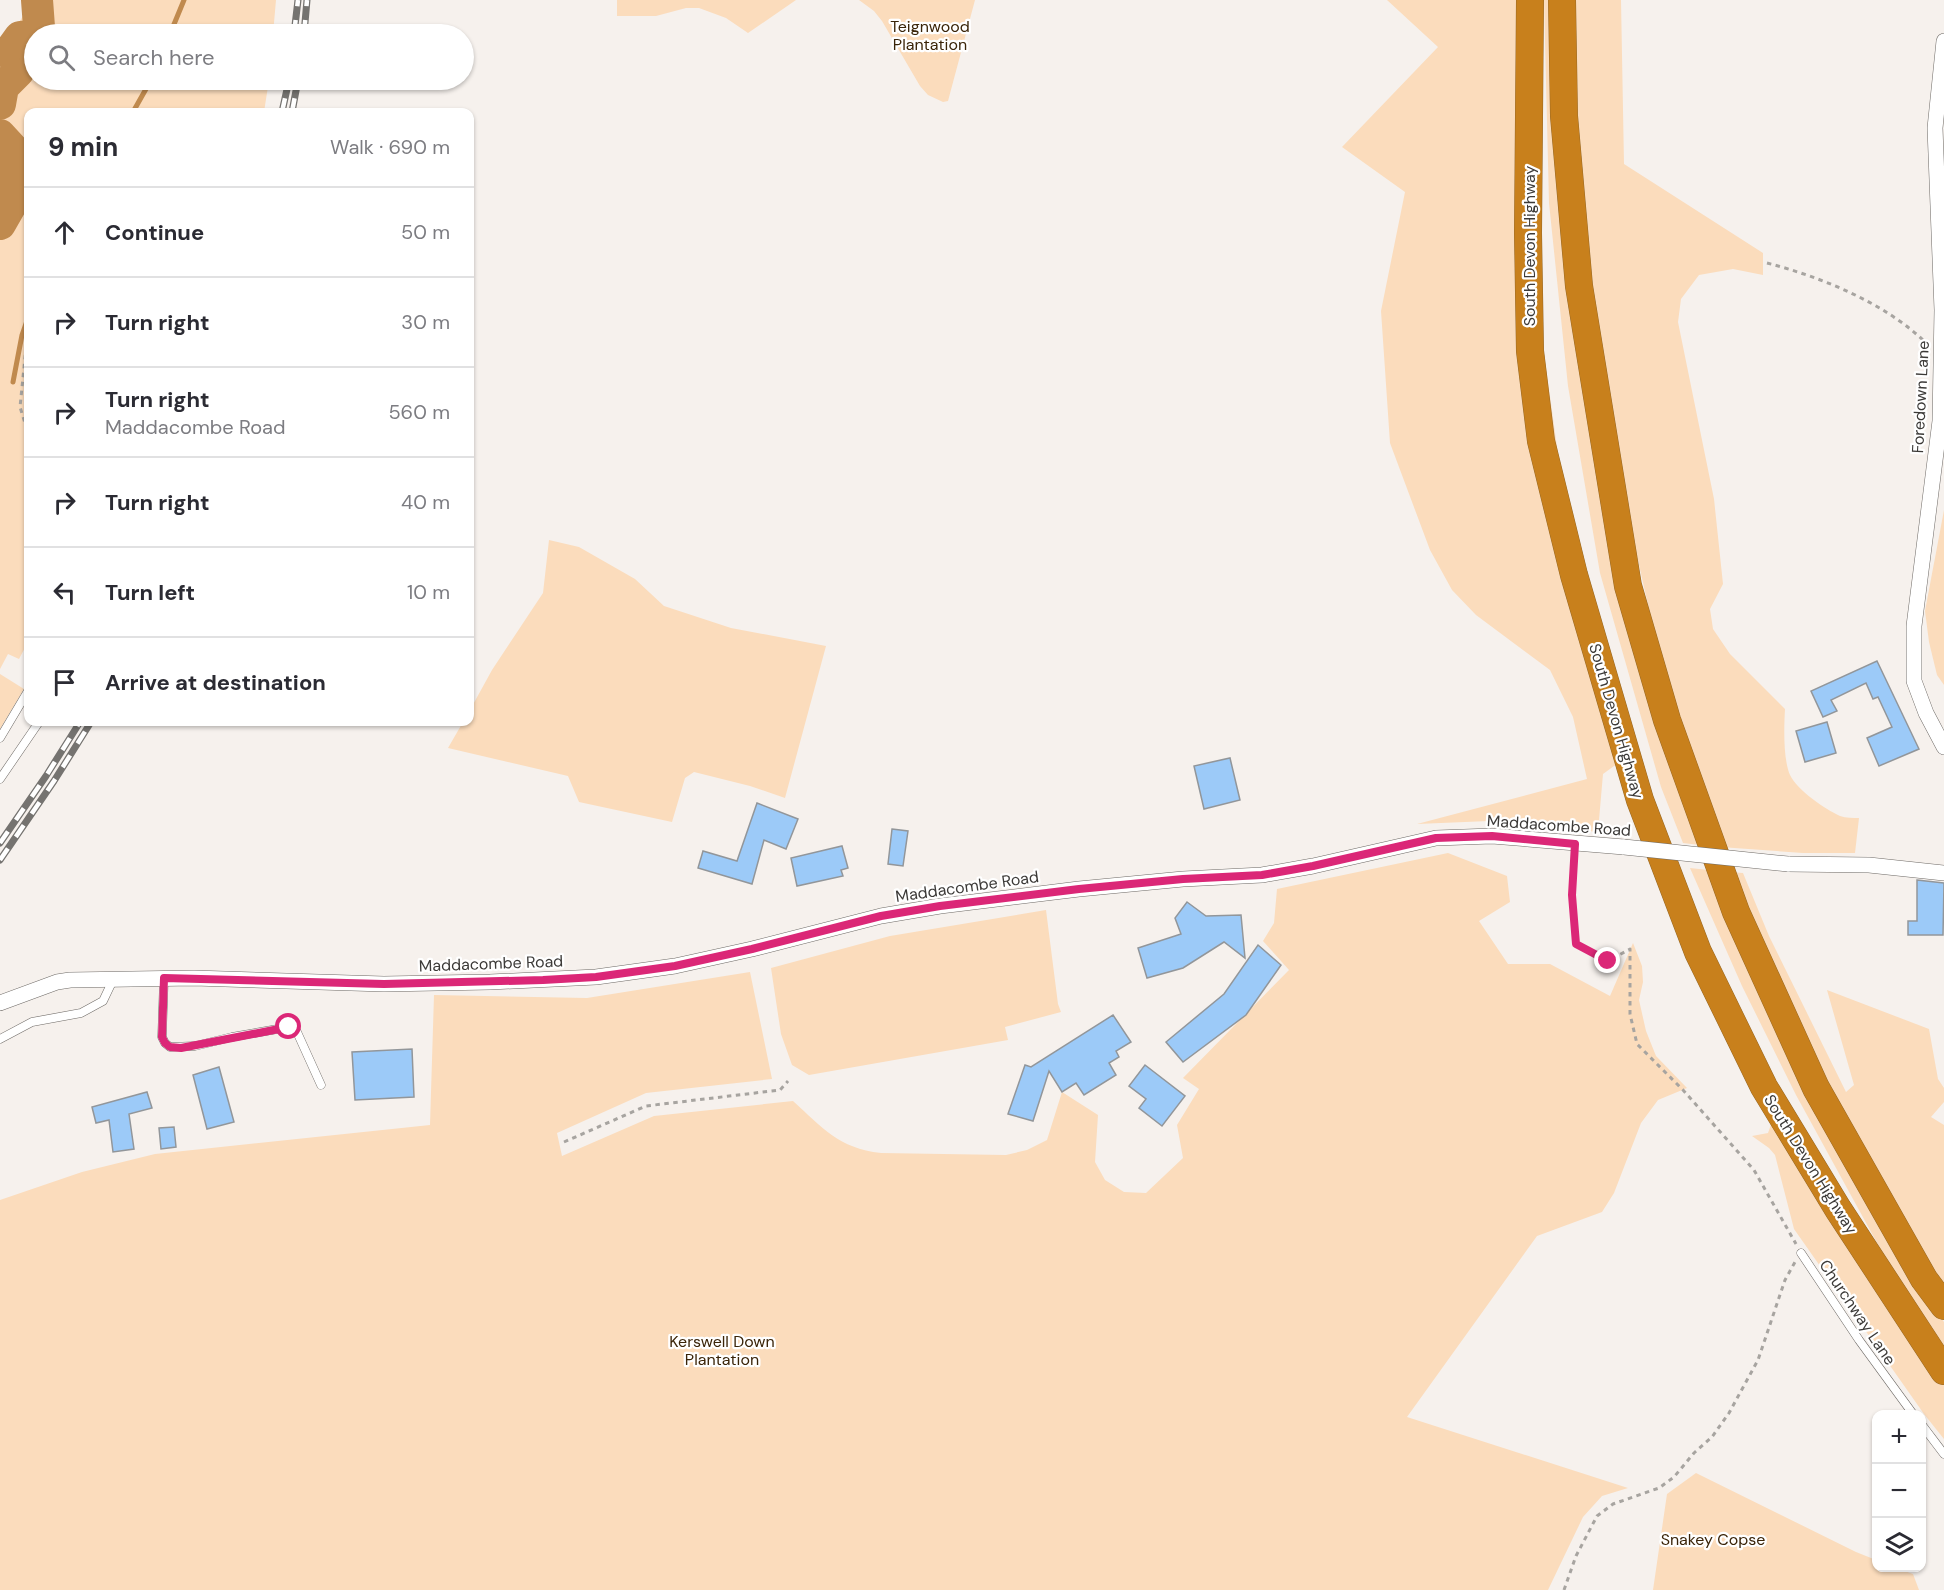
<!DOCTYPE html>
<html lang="en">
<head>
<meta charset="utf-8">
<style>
  :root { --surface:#fff; --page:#f7f7f7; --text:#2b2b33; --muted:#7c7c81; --line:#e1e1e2 }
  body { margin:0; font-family:"DM Sans",sans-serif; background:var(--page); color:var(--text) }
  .controls { position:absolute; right:18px; bottom:18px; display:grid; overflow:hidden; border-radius:12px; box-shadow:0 2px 4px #0004 }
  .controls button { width:54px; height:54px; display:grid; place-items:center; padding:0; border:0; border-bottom:2px solid var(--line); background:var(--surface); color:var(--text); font:30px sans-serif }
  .stop { position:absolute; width:18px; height:18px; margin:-14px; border:4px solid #db2777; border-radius:50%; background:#fff }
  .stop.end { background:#db2777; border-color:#fff; box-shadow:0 2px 6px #0008 }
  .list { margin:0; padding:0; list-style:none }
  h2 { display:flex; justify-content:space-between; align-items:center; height:78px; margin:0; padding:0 24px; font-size:26px }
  h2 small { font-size:20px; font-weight:400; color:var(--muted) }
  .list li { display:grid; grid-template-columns:39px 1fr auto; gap:18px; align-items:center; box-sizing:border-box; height:90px; padding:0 24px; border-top:2px solid var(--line) }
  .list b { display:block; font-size:22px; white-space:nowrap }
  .list p { margin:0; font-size:20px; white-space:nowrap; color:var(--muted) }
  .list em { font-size:20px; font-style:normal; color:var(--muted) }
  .icon { flex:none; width:33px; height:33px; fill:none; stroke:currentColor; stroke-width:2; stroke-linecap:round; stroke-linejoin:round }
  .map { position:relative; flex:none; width:1944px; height:1590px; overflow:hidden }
  .search { position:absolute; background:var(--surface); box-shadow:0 2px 4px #0004; left:24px; top:24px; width:450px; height:66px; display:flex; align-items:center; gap:15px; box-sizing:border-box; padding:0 21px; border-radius:33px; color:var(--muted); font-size:22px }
  .panel { position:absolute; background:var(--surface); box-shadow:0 2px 4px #0004; left:24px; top:108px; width:450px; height:618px; border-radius:12px }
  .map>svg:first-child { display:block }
  .green { fill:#fbdcbc }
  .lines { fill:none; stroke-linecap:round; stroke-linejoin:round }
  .stream { stroke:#c08a4e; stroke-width:5 }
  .river { stroke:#c08a4e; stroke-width:32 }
  .building { fill:#9ccaf8; stroke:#92969a; stroke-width:1.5 }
  .lane-casing { stroke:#6e6a66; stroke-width:9 }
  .street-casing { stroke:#6e6a66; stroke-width:16 }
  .highway-casing { stroke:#976826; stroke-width:28 }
  .path { stroke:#a7a4a0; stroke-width:3; stroke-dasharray:4.5 4.5; stroke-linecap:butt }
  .lane { stroke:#fff; stroke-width:8 }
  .street { stroke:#fff; stroke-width:15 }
  .highway { stroke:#c8801c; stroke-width:27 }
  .rail-casing { stroke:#757370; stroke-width:7 }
  .rail { stroke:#fff; stroke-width:4.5; stroke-dasharray:14; stroke-linecap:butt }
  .street-bridge-casing { stroke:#6e6a66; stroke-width:16; stroke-linecap:butt }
  .street-bridge { stroke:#fff; stroke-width:15 }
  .route { stroke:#db2777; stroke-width:8 }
  .labels { text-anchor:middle; stroke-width:4.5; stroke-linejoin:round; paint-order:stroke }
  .park-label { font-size:16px; fill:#3a2408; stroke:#fff }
  .street-label { font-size:16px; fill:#3c3a38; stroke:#fff }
</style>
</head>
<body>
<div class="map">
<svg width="1944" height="1590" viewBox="0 0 1944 1590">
  <rect width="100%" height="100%" fill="#f6f1ed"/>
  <g class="green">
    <path d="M26 0H276L273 34H34V80H269L264 112H28V642L19 659 8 654 0 669V55L27 9Z"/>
    <path d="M617 0H796L748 33 726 18 699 8H686L656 16H617Z"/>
    <path d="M859 0H975L948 101 943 102 928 95 920 86 882 21 874 11Z"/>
    <path d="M1387 0H1525L1542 339 1559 461 1621 761 1603 774 1599 820 1618 837 1567 826 1489 821 1417 824 1587 779 1573 717 1550 670 1476 615 1452 590 1430 550 1390 443 1381 311 1405 192 1342 147 1438 47Z"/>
    <path d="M1544 0H1551L1579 361 1700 845 1683 843 1661 787 1600 573 1568 386 1549 203Z"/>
    <path d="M1571 0H1621L1624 164 1763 253V275L1733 269 1699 275 1681 299 1678 322 1714 499 1723 584 1710 609 1713 629 1730 654 1785 709C1784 727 1783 759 1790 775 1797 790 1825 809 1840 816 1846 818 1853 818 1859 818L1855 853H1803L1720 847 1686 740 1651 618 1630 525 1597 343 1577 120Z"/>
    <path d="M1944 510V685L1937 675 1929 642 1925 611Z"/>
    <path d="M549 540 579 547 635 579 664 606 731 628 826 646 785 798 750 786 694 772 685 778 672 822 579 802 568 776 448 748 463 722H470V710L492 670 543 593Z"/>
    <path d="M0 674 24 689 0 729Z"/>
    <path d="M1448 853 1507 876 1510 902 1479 921 1508 964H1550L1610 996 1633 943 1642 966 1643 982 1639 1000 1646 1031 1656 1056 1687 1088 1658 1100 1641 1123 1614 1193 1602 1212 1537 1236 1407 1417 1628 1488 1602 1496 1583 1517 1548 1590H0V1200L82 1172 155 1154 430 1125 434 995 587 998 750 972 772 1079 646 1093 557 1133 562 1156 654 1116 793 1101C823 1128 838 1148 881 1153L1006 1155 1027 1150 1047 1140 1062 1092 1098 1115 1095 1162 1105 1180 1124 1192 1146 1193 1183 1158 1177 1125 1199 1089 1183 1078 1289 970 1263 941 1274 923 1277 889Z"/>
    <path d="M1690 868 1708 870 1914 1280 1944 1322V1346L1882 1252 1796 1095 1742 986Z"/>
    <path d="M1729 872 1743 873 1769 936 1846 1092 1854 1085 1827 990 1929 1029 1938 1079 1944 1088V1102L1931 1117 1944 1125V1288L1844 1122Z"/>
    <path d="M1046 910 1058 1004 1061 1012 1005 1027 1008 1040 809 1075 792 1065 781 1034 771 968 890 936Z"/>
    <path d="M1774 1116 1806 1154 1944 1378V1439L1924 1414 1794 1229 1775 1155 1769 1148 1752 1136 1768 1133Z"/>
    <path d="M1696 1473 1856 1552 1876 1560V1568H1896L1913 1574 1919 1590H1653L1667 1494Z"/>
  </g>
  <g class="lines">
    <g class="stream">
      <path d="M170 34 184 0"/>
      <path d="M133 112 151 80"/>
      <path d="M13 382 22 335 28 318"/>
    </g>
    <g class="river">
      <path d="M0 104 3 87 18 72 12 48 20 37 34 35 39 27 37 0"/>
      <path d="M0 135 12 148V203L0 224"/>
    </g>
  </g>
  <g class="building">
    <path d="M1877 661 1919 749 1879 766 1867 738 1892 727 1878 697 1873 699 1866 683 1831 700 1837 711 1823 717 1811 691Z"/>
    <path d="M1827 722 1836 753 1805 762 1796 731Z"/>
    <path d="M1230 758 1240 800 1204 809 1194 766Z"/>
    <path d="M757 803 798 819 786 849 764 840 752 884 698 868 703 851 737 861Z"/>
    <path d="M892 829 908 831 903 866 888 864Z"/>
    <path d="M842 846 848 868 841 870 843 876 797 886 791 858Z"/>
    <path d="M1917 880 1944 883 1943 935H1908V921H1917Z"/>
    <path d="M1187 902 1206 916 1241 915 1245 958 1224 942 1183 968 1147 978 1138 948 1181 934 1175 918Z"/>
    <path d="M1258 945 1281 965 1246 1015 1183 1062 1166 1042 1224 994Z"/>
    <path d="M1113 1015 1131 1042 1116 1051 1119 1057 1109 1063 1116 1075 1084 1095 1076 1083 1062 1092 1049 1071 1033 1121 1008 1114 1025 1065 1031 1067Z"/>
    <path d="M412 1049 414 1097 355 1100 352 1052Z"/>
    <path d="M1145 1065 1185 1096 1162 1126 1139 1108 1146 1099 1129 1086Z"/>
    <path d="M219 1067 234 1122 207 1129 193 1075Z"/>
    <path d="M147 1092 152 1108 129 1114 134 1149 113 1152 109 1120 96 1123 92 1107Z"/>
    <path d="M174 1127 176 1147 161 1149 159 1128Z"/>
  </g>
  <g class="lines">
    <g class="lane-casing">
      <g id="lane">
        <path d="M0 738 28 691"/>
        <path d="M0 779 39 722"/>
        <path d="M164 978 162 1037 165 1043 170 1047 195 1046 232 1037 289 1027 297 1032 321 1085"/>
        <path d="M0 1039 32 1022 81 1013 103 1001 113 980"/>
        <path d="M1801 1253 1859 1340 1913 1414"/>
        <path d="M1922 1425 1944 1454"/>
      </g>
    </g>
    <g class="street-casing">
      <g id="street">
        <path d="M1944 41 1935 128 1942 310 1940 421 1914 626V681L1926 713 1944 747"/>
        <path d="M1788 864 1869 865 1944 873"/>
        <path d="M0 1003 57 982 70 980 194 978 384 984 490 982 596 977 675 966 752 949 881 916 940 906 1079 889 1183 879 1262 875 1313 866 1436 838 1492 836 1624 847"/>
      </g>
    </g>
    <g class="highway-casing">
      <g id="highway">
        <path d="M1530 0 1528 233 1530 351 1541 441 1574 575 1640 800 1698 952 1764 1087 1838 1209 1944 1371"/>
        <path d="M1562 0 1564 116 1579 286 1628 586 1667 720 1736 912 1816 1088 1924 1279 1944 1306"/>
      </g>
    </g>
    <g class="path">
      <path d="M1767 263C1821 277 1885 303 1925 342"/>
      <path d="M28 328 20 407 28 433"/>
      <path d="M1574 859 1572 895 1576 943 1608 961 1630 949V1014L1637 1044 1683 1090 1754 1170 1796 1244"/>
      <path d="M564 1142 646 1106 780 1090 788 1081"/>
      <path d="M1564 1590 1576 1556 1597 1516 1613 1504 1659 1488 1674 1477 1694 1453 1712 1437 1729 1413 1758 1360 1785 1280 1795 1262"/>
    </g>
    <use href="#lane" class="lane"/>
    <use href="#street" class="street"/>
    <use href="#highway" class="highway"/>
    <g class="rail-casing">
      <g id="rail">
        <path d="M294 34 298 0"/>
        <path d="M304 34 307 0"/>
        <path d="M282 112 289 80"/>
        <path d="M292 112 298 80"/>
        <path d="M0 843 46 776 80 722"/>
        <path d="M0 860 54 781 91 722"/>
      </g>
    </g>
    <use href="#rail" class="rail"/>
    <g class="street-bridge-casing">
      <path id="street-bridge" d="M1624 847 1788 864"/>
    </g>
    <use href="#street-bridge" class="street-bridge"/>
  </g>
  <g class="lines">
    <path class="route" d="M289 1027 181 1048 170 1047 165 1043 162 1037 164 978 384 984 543 980 596 977 675 966 752 949 881 916 940 906 1079 889 1183 879 1262 875 1313 866 1436 838 1492 836 1575 844 1572 895 1576 944 1608 961"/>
  </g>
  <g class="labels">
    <g class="park-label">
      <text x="930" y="32">Teignwood<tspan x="930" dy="18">Plantation</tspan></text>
      <text x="722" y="1347">Kerswell Down<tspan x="722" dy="18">Plantation</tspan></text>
      <text x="1713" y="1545">Snakey Copse</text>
    </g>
    <g class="street-label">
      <text transform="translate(1529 246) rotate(-90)" y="6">South Devon Highway</text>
      <text transform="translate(1920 397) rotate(-87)" y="6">Foredown Lane</text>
      <text transform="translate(1617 721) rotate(74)" y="6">South Devon Highway</text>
      <text transform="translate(1559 825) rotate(4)" y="6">Maddacombe Road</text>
      <text transform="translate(967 886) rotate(-8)" y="6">Maddacombe Road</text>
      <text transform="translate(491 963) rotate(-2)" y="6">Maddacombe Road</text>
      <text transform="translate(1811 1164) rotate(58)" y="6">South Devon Highway</text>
      <text transform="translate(1858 1312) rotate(56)" y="6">Churchway Lane</text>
    </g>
  </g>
</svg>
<div class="controls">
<button>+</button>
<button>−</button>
<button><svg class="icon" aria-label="layers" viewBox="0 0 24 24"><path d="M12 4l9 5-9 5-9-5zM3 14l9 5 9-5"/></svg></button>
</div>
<div class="stop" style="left:289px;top:1027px"></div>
<div class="stop end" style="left:1608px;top:961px"></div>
<div class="search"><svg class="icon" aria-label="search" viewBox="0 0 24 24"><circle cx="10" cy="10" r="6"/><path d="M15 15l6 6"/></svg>Search here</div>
<section class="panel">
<h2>9 min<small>Walk · 690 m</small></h2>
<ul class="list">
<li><svg class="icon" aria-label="ahead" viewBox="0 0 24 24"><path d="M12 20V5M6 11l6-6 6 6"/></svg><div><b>Continue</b></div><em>50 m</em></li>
<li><svg class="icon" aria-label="right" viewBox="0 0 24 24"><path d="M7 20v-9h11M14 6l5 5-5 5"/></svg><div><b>Turn right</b></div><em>30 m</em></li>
<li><svg class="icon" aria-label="right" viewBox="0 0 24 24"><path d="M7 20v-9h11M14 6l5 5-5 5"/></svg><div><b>Turn right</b><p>Maddacombe Road</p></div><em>560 m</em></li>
<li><svg class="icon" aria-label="right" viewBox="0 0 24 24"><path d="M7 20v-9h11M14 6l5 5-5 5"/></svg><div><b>Turn right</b></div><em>40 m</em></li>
<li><svg class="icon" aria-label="left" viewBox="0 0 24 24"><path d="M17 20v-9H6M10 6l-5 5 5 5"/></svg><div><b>Turn left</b></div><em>10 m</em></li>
<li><svg class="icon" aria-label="arrive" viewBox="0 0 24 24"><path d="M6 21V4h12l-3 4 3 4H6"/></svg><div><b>Arrive at destination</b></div></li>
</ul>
</section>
</div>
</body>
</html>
